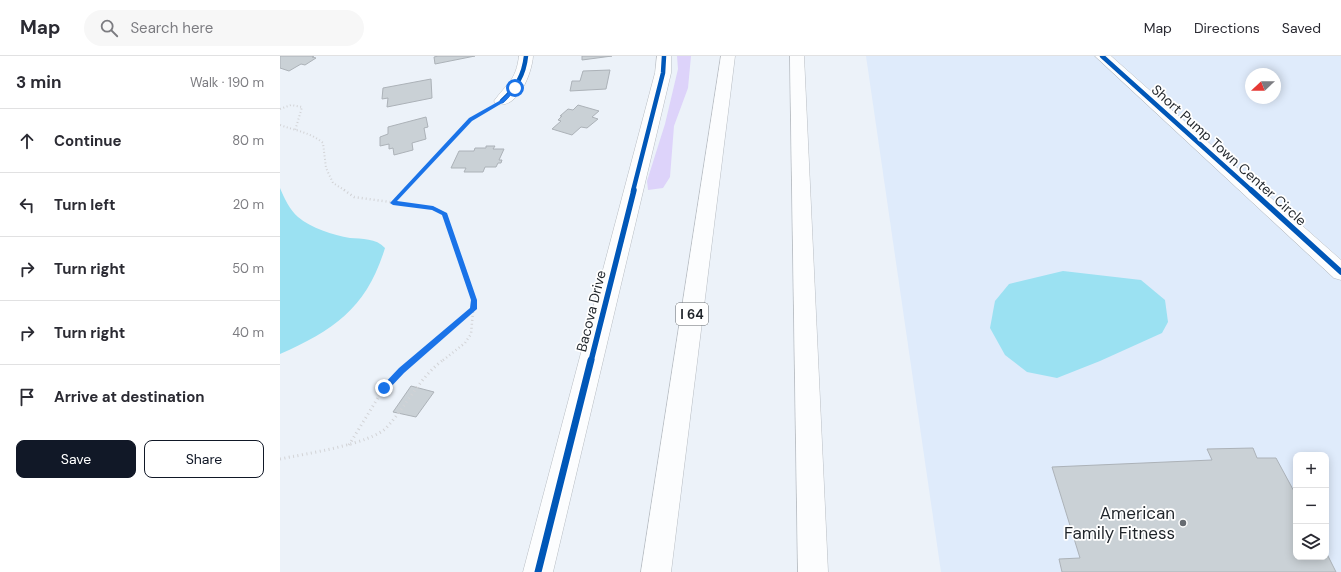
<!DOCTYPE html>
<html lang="en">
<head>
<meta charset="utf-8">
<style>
  :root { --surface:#fff; --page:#f7f7f7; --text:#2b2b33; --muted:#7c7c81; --line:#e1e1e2; --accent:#111827 }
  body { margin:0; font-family:"DM Sans",sans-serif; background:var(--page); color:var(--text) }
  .controls { position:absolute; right:12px; bottom:12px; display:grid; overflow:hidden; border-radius:8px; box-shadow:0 2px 10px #0003 }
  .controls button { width:36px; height:36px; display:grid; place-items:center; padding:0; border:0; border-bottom:1px solid var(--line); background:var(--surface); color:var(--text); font:20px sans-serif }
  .compass { position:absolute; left:965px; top:12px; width:36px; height:36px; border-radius:50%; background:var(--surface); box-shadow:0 2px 10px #0003; rotate:248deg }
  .stop { position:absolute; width:12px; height:12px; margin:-9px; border:3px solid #1a73e8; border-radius:50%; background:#fff }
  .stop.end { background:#1a73e8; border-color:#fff; box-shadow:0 1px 4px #0008 }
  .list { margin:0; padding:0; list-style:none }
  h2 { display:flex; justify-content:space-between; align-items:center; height:52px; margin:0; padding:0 16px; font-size:17px }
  h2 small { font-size:13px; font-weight:400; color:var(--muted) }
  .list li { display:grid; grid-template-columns:26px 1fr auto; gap:12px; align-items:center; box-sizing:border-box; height:64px; padding:0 16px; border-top:1px solid var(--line) }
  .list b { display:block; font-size:15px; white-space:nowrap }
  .list em { font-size:13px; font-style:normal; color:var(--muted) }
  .actions { display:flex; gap:8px; padding:12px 16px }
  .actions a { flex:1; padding:9px 0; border:1px solid var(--accent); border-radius:8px; text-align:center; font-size:14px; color:var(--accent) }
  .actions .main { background:var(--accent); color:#fff }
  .icon { flex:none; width:22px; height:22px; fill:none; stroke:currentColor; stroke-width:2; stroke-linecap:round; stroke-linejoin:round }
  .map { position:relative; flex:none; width:1061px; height:516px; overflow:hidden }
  header { display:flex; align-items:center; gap:24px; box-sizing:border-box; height:56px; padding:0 20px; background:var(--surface); border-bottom:1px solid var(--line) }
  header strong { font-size:19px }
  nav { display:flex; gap:22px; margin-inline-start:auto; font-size:14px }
  .search { width:280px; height:36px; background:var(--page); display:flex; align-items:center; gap:10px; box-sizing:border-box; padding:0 14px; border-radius:22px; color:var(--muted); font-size:15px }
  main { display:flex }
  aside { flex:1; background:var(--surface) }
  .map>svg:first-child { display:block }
  .built { fill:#dfebfb; fill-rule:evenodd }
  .green { fill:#ddd3fa }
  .water { fill:#9be1f2 }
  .building { fill:#cad1d6; stroke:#acb2b8 }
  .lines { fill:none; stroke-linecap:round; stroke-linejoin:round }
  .minor-casing { stroke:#b8bdc3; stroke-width:1 }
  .highway-casing { stroke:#b8bdc3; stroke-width:1 }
  .path-far2 { stroke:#d2d3d6; stroke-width:2; stroke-dasharray:1 2.5; stroke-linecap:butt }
  .path-far1 { stroke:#d2d3d6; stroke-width:2.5; stroke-dasharray:1 3; stroke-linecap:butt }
  .path { stroke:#d2d3d6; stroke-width:3; stroke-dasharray:1 3.5; stroke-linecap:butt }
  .minor { fill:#fcfdfe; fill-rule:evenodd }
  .highway { fill:#fcfdfe; fill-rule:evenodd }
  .cycleway-far2-casing { stroke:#fff; stroke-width:6 }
  .cycleway-far1-casing { stroke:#fff; stroke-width:8 }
  .cycleway-casing { stroke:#fff; stroke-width:10 }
  .cycleway-far2 { stroke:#0057b8; stroke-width:4.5 }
  .cycleway-far1 { stroke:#0057b8; stroke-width:5.5 }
  .cycleway { stroke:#0057b8; stroke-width:7 }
  .route { fill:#1a73e8 }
  .poi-dot { fill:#676c72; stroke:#fff; stroke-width:1.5 }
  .labels { text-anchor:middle; stroke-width:3.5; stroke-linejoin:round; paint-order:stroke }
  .shield { fill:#fff; stroke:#62666a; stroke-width:1 }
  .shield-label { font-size:13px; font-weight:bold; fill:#1f242a }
  .street-label { font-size:14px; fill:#1f242a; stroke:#fff }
  .near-poi-label { font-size:17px; fill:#1f242a; stroke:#fff; text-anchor:end }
</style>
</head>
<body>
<header>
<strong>Map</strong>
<div class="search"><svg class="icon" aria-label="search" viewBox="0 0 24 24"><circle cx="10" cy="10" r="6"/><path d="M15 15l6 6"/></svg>Search here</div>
<nav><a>Map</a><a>Directions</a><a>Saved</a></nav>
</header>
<main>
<aside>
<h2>3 min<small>Walk · 190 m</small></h2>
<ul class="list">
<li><svg class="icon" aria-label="ahead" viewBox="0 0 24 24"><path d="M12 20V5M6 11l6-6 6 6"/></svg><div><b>Continue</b></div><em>80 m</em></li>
<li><svg class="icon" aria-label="left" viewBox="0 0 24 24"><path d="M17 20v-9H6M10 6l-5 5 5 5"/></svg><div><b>Turn left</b></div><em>20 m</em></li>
<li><svg class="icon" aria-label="right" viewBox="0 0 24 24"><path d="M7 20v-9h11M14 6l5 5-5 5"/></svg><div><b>Turn right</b></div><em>50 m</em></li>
<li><svg class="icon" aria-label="right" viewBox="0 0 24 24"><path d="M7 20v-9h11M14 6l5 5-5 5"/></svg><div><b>Turn right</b></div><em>40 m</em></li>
<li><svg class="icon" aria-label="arrive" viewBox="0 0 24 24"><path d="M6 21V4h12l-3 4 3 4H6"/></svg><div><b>Arrive at destination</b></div></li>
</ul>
<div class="actions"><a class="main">Save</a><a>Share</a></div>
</aside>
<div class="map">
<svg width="1061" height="516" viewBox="0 0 1061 516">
  <rect width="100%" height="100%" fill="#ecf2f9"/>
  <path class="built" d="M586 0H1061V516H661ZM971 18H995V42H971ZM1016 399H1046V501H1016Z"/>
  <path class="green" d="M397 0H411L408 32 394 70 390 121 383 132 368 134 367 125 385 68 398 13Z"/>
  <g class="water">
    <path d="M0 132C4 142 10 154 18 161 31 172 53 179 70 182 82 183 96 182 105 192 87 251 55 274 0 298Z"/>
    <path d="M783 215 861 224 885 244 888 266 882 277 820 305 777 322 747 316 725 299 710 272 715 245 729 228Z"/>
  </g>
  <g class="building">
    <path d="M0 0H34L32 1 36 2 25 9 21 8 9 15 0 12Z"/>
    <path d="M158 0H195L155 8 154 1Z"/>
    <path d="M302 0H332L302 4Z"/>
    <path d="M330 14 326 33 290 35 292 25H300L303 15Z"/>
    <path d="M151 23 152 42 107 51 108 42 102 43 103 32Z"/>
    <path d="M298 49 319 55 312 61 318 63 307 72 301 71 292 79 272 73 281 65 278 64 282 60H280L288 53 293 54Z"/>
    <path d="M146 61 148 71 144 72 146 83 132 87 133 94 114 99 113 92 109 93V88L100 90V81L108 78V71Z"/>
    <path d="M206 90H215L213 93H224L219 104H222L221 107H218L216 111H205L203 116H184L186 112H171L179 95H194L195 92H206Z"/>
    <path d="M131 330 154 336 136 361 113 356Z"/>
    <path d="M973 392 977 402H996L1016 439V501H1046V496L1056 516H782L779 503 800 502 772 411 932 404 927 393Z"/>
  </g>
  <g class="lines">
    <g class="minor-casing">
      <g id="minor">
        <path d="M239 0H253C252 17 238 54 216 48L214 45C227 27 236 25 239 0Z"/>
        <path d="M377 0H391V17L273 516H243L375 17Z"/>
        <path d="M815 0H831L1061 204V224L1054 222Z"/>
      </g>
    </g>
    <g class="highway-casing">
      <g id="highway">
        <path d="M441 0H455L391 516H361Z"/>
        <path d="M510 0H524L548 516H518Z"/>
      </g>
    </g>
    <g class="path-far2">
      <path d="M0 53 11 49 22 51 15 75"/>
      <path d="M0 69C16 75 30 76 43 87L46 112 53 127 66 135"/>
      <path d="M123 135 191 63 208 54"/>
    </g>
    <g class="path-far1">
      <path d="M64 134 74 141 153 152 165 158 194 244 191 278 185 287 162 305"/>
      <path d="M113 146 124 134"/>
      <path d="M133 305 193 253"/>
    </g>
    <g class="path">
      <path d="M69 389 104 332 134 304"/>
      <path d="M0 403C24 398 92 388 107 371 127 349 140 321 163 304"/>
    </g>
    <use href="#minor" class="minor"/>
    <use href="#highway" class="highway"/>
    <g class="cycleway-far2-casing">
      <g id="cycleway-far2">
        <path d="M822 0 972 135"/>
        <path d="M222 45C236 32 244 19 246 0"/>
        <path d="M353 135 383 17 384 0"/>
      </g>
    </g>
    <g class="cycleway-far1-casing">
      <g id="cycleway-far1">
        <path d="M971 134 1061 216"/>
        <path d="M311 305 354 134"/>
      </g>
    </g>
    <g class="cycleway-casing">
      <path id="cycleway" d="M258 516 311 304"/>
    </g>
    <use href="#cycleway-far2" class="cycleway-far2"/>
    <use href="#cycleway-far1" class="cycleway-far1"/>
    <use href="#cycleway" class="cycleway"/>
  </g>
  <path class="route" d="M234 31 238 32 224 46 192 65 117 145 153 150 167 157 197 244V253L124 317 107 335H102V330L119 312 190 252 191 244 162 159 152 154 113 149 110 147 189 62 221 44Z"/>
  <circle class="poi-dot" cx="903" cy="467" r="4"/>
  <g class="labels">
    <rect class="shield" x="396" y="247" width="32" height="22" rx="3"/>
    <g class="shield-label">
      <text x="412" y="263">I 64</text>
    </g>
    <g class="street-label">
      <text transform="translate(949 99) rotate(42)" y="5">Short Pump Town Center Circle</text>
      <text transform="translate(311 255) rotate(-76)" y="5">Bacova Drive</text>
    </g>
    <g class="near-poi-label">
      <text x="895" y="463">American<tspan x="895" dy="20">Family Fitness</tspan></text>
    </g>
  </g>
</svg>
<div class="controls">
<button>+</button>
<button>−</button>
<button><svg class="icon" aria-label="layers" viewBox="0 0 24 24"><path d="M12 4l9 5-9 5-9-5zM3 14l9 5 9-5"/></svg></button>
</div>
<svg class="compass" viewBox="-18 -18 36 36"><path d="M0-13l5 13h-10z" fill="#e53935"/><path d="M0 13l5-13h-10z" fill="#7c7c81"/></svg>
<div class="stop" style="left:235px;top:32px"></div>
<div class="stop end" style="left:104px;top:332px"></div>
</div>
</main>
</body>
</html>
